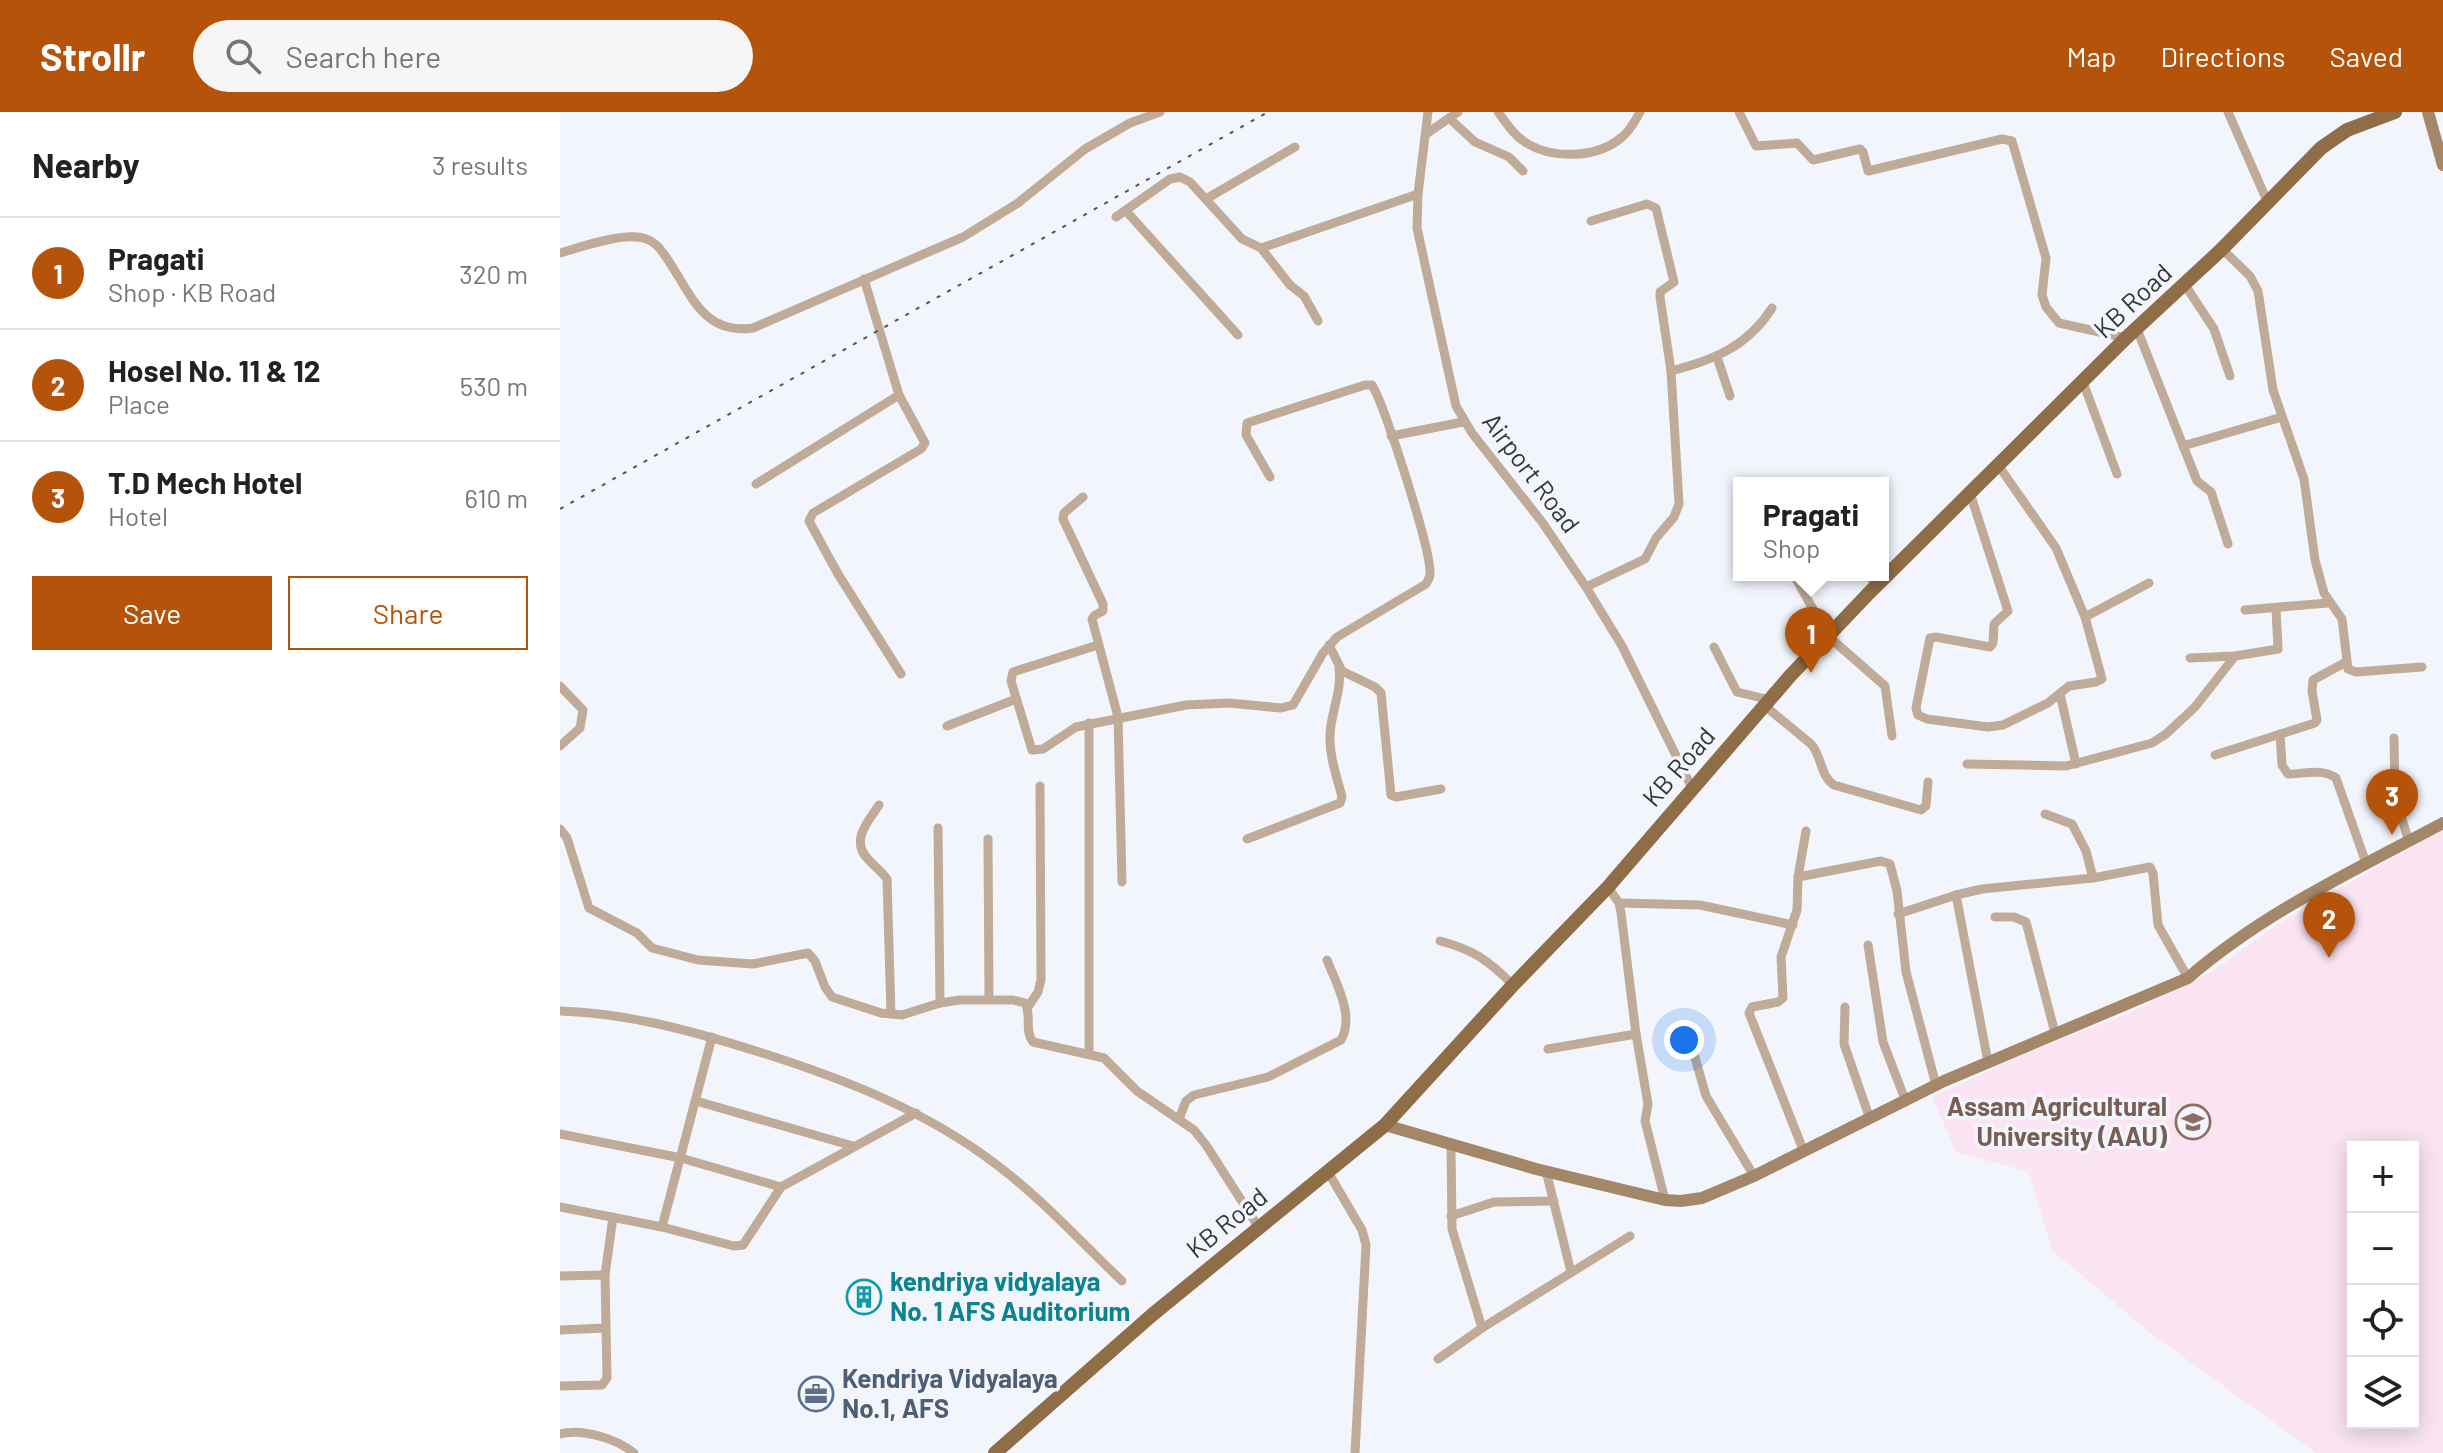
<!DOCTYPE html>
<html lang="en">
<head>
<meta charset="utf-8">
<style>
  :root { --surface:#fff; --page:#f6f6f6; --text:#222; --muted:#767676; --line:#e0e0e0; --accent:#b45309 }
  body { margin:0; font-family:Barlow,sans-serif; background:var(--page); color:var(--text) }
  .controls { position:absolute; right:24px; bottom:24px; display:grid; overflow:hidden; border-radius:0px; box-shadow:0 4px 20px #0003 }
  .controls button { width:72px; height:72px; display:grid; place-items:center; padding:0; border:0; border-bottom:2px solid var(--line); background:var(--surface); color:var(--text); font:40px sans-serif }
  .you { position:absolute; left:1124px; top:928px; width:28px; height:28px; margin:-20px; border:6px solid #fff; border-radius:50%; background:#1a73e8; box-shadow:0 0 0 12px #1a73e833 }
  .badge { display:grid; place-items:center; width:52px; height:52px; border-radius:50%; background:var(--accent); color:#fff; font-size:26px; font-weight:700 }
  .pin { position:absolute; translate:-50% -66px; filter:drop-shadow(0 2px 4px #0008) }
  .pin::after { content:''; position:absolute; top:42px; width:28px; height:24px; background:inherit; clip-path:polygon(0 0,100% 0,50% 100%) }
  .popup { position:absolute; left:1173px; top:365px; width:156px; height:104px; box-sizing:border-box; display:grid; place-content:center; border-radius:0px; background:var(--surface); filter:drop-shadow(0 2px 6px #0005); font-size:26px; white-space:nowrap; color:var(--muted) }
  .popup b { font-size:30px; color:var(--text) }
  .popup::after { content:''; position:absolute; left:50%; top:100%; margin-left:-16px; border:16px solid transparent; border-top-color:var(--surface) }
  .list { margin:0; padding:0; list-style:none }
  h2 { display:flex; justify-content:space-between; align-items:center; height:104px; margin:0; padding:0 32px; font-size:34px }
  h2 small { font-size:26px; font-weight:400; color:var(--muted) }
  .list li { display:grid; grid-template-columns:52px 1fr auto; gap:24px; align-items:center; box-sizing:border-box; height:112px; padding:0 32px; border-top:2px solid var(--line) }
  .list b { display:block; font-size:30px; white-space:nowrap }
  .list p { margin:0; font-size:26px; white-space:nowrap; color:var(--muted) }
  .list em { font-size:26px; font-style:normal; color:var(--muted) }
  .actions { display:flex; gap:16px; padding:24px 32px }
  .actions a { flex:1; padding:18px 0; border:2px solid var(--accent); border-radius:0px; text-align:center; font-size:28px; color:var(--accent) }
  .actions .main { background:var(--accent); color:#fff }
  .icon { flex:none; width:44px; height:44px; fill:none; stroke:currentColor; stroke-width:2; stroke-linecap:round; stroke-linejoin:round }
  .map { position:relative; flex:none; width:1883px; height:1341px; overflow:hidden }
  header { display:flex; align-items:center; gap:48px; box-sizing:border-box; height:112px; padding:0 40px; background:var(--accent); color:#fff }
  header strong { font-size:38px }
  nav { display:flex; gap:44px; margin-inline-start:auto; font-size:28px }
  .search { width:560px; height:72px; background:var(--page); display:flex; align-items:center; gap:20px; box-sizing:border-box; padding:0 28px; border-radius:44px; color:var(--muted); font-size:30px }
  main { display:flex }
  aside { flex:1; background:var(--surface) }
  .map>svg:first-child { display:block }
  .education { fill:#fae4f2; fill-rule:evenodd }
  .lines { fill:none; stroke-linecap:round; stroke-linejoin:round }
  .minor { stroke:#bfab97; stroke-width:9 }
  .secondary { stroke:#a48768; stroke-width:12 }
  .primary { stroke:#8f6d47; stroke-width:14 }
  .rail { stroke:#525457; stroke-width:2; stroke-dasharray:4 8; stroke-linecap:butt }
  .labels { text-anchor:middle; stroke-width:7; stroke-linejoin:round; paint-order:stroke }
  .street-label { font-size:26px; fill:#353639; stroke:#f2f6fc }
  .education-label { font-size:26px; font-weight:bold; fill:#785e54; stroke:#f2f6fc; text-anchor:end }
  .culture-label { font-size:26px; font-weight:bold; fill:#0d838f; stroke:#f2f6fc; text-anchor:start }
  .service-label { font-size:26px; font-weight:bold; fill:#4e5e75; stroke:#f2f6fc; text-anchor:start }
</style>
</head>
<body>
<header>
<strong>Strollr</strong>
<div class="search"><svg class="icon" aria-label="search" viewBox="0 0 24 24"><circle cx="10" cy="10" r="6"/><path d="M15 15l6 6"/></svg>Search here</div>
<nav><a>Map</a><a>Directions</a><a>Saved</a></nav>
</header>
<main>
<aside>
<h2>Nearby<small>3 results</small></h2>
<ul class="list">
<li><span class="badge">1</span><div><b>Pragati</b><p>Shop · KB Road</p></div><em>320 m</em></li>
<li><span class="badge">2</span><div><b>Hosel No. 11 &amp; 12</b><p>Place</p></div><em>530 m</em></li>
<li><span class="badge">3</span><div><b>T.D Mech Hotel</b><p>Hotel</p></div><em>610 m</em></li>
</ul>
<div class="actions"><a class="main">Save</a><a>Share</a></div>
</aside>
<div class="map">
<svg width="1883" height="1341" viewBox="0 0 1883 1341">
  <rect width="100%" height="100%" fill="#f2f6fc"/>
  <path class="education" d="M1883 717V1341H1756L1589 1220 1492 1138 1469 1060 1396 1040 1372 985 1470 940 1571 900 1651 860 1721 810ZM1793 1035H1853V1311H1793Z"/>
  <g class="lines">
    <g class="minor">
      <path d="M868 0 858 82 857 116 896 294 912 321 982 410 1026 475 1062 534 1132 676"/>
      <path d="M938 0C945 9 952 21 962 28 989 48 1037 47 1062 25 1070 19 1075 9 1080 0"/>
      <path d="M1179 0 1196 34 1237 31 1253 48 1300 37 1303 40 1308 59 1442 27 1452 29 1486 146 1482 183 1486 195 1499 211 1566 226"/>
      <path d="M1668 0 1708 91"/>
      <path d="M889 6 915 30 949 45 963 59"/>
      <path d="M866 22 898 0"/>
      <path d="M646 87 735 35"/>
      <path d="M566 99 678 223"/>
      <path d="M556 105 610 67 620 65 630 70 682 127 701 136 858 82"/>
      <path d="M701 136 730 173 744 184 758 209"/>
      <path d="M1662 137 1690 164 1698 179 1713 278 1744 367 1755 448 1764 481 1782 507 1788 557 1796 560 1862 555"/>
      <path d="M0 141C21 135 66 119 86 127 96 130 102 139 108 148 132 184 144 223 193 216L403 125 458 91 525 37 570 11 600 0"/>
      <path d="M304 167 339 283 365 331 361 337 253 401 249 409 278 462 341 562"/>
      <path d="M1625 173 1654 217 1670 264"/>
      <path d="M1577 217 1637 369 1651 380 1668 432"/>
      <path d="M1157 245 1170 284"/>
      <path d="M1111 259C1154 248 1188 234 1212 196"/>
      <path d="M1523 270 1557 362"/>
      <path d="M831 324 903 310"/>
      <path d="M1623 334 1722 305"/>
      <path d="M196 372 339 283"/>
      <path d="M1410 381 1448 499 1434 512 1433 531 1430 535 1376 525 1370 526 1356 596 1358 603 1367 607 1428 615 1443 613 1488 591 1509 574 1536 570 1542 567 1525 505 1496 436 1438 353"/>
      <path d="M523 385 504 401 503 407 543 492V499L535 503 532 507 558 605 562 770"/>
      <path d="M1234 463 1268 524 1325 574 1332 624"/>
      <path d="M1309 463 1316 474"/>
      <path d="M1026 475 1085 447 1096 426 1114 405 1119 392 1111 259 1100 185V180L1114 170 1096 96 1087 92 1031 109"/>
      <path d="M1685 498 1768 491"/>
      <path d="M1525 505 1589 471"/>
      <path d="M538 533 453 560 451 569 472 638 483 637 516 615 626 593 669 591 721 596 733 593 763 541 777 525 866 472C869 467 870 466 870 461 871 437 825 295 812 273H805L687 311 686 323 710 365"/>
      <path d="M769 533 782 559 815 575 821 581 831 683 836 685 881 677"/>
      <path d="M1154 535 1177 580 1210 588"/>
      <path d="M1630 546 1675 544 1718 537 1716 497"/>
      <path d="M0 574 23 598 20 616 0 634"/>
      <path d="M1500 582 1516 652"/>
      <path d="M1205 594 1251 632C1262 644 1260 664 1274 673L1361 698 1366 694 1368 670"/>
      <path d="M529 611V941"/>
      <path d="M387 614 456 587"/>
      <path d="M1720 622 1722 653 1728 662C1744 662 1762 656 1776 666L1806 751"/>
      <path d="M1834 626 1835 684 1849 730"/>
      <path d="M1655 643 1755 611 1757 608 1752 579 1753 568 1786 550"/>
      <path d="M1407 652 1506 654 1592 631 1606 622 1635 595 1675 544"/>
      <path d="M319 693C308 709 290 729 308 747 314 754 321 759 327 767L331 902"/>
      <path d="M1485 702 1512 712 1526 739 1533 766"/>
      <path d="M378 716 380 891"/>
      <path d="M0 717 7 726 29 796 77 821 92 836 138 848 193 852 248 841 255 849 265 875 272 885 321 901 342 903 380 891 400 888H453L465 891C472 903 464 919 473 930L544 946 577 979 634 1018 646 1033 699 1116"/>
      <path d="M428 727 429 887"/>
      <path d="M687 727 780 691 782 685C777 665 769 644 770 623 771 599 782 580 779 556"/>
      <path d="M1238 765 1321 749 1330 752 1337 779 1346 860 1376 973"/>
      <path d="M1048 775 1059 791 1061 801 1076 922 1088 992 1085 1009 1105 1088"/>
      <path d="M1396 783 1428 950"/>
      <path d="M1059 791 1140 793 1233 813"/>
      <path d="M1338 802 1396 783 1422 777 1533 766 1590 755 1593 761 1598 813 1628 866"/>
      <path d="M1435 805H1454L1466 810 1495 921"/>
      <path d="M880 829C914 838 928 848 953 873"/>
      <path d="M1308 833 1323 930 1346 990"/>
      <path d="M468 895 478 880 481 868 480 674"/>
      <path d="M1285 895 1284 932 1310 1007"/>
      <path d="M0 899C68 901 132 919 196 939 282 966 365 998 437 1053 482 1087 521 1130 562 1169"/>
      <path d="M1128 921 1146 984 1194 1064"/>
      <path d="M988 937 1076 922"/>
      <path d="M136 989 293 1034"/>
      <path d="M619 1007 626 989 634 983 708 965 781 928C795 904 776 871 767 848"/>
      <path d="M0 1022 121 1046 221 1075"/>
      <path d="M891 1033 892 1117 922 1216"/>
      <path d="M1244 1040 1189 901 1192 895 1218 890 1223 886 1221 845 1237 798 1238 765 1246 719"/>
      <path d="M986 1059 1011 1160"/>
      <path d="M768 1060 802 1118 806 1133 795 1341"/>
      <path d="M0 1095 102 1115 174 1134 183 1133 221 1075 356 1001"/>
      <path d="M891 1104 934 1090 994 1089"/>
      <path d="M102 1115 152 925"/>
      <path d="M0 1164 45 1163"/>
      <path d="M0 1218 45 1216"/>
      <path d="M878 1247 922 1216 1070 1124"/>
      <path d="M0 1274 42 1273 47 1266 45 1163 53 1105"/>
      <path d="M0 1322C22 1316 57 1327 74 1341"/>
    </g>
    <g class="secondary">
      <path d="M1868 0 1883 53"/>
      <path d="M825 1013 976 1057 1105 1088 1121 1089 1142 1086 1194 1064 1384 969 1628 866C1704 800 1795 758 1883 711"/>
    </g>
    <path class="primary" d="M435 1341 592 1203 825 1013 953 873 1048 775 1230 564 1308 482 1566 226 1662 137 1761 36 1787 18 1835 0"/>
    <path class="rail" d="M0 397 708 0"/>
  </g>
  <defs>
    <g id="university-ring" transform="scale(1.8)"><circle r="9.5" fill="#f2f6fc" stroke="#8d6e63" stroke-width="1.5"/><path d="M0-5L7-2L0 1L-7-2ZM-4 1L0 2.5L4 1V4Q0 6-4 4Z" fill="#8d6e63"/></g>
    <g id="building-ring" transform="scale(1.8)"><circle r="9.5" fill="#f2f6fc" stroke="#0f9aa8" stroke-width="1.5"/><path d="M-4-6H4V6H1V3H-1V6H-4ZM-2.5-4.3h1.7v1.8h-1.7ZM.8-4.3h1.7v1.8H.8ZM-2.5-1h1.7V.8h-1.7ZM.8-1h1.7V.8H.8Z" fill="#0f9aa8"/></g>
    <g id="office-ring" transform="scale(1.8)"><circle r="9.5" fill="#f2f6fc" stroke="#5c6f8a" stroke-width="1.5"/><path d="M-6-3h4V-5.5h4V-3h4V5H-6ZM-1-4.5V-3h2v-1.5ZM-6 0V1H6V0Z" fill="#5c6f8a"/></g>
  </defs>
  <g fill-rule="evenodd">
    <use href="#university-ring" x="1633" y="1010"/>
    <use href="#building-ring" x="304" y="1185"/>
    <use href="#office-ring" x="256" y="1282"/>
  </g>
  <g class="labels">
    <g class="street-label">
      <text transform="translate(1573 189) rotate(-43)" y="9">KB Road</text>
      <text transform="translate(971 361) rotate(53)" y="9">Airport Road</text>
      <text transform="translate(1119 655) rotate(-49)" y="9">KB Road</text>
      <text transform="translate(667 1111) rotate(-39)" y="9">KB Road</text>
    </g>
    <g class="education-label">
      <text x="1607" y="1004">Assam Agricultural<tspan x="1607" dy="30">University (AAU)</tspan></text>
    </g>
    <g class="culture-label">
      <text x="330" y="1179">kendriya vidyalaya<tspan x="330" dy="30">No. 1 AFS Auditorium</tspan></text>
    </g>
    <g class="service-label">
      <text x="282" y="1276">Kendriya Vidyalaya<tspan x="282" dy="30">No.1, AFS</tspan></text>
    </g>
  </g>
</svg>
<div class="controls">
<button>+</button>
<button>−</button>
<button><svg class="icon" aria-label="locate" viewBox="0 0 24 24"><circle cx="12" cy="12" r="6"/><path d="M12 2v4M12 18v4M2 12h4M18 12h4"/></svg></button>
<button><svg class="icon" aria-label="layers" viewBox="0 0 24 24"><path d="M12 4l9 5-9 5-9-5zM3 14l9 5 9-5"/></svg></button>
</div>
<div class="you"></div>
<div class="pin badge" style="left:1251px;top:561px">1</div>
<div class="popup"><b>Pragati</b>Shop</div>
<div class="pin badge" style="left:1769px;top:846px">2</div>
<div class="pin badge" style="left:1832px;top:723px">3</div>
</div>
</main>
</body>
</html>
